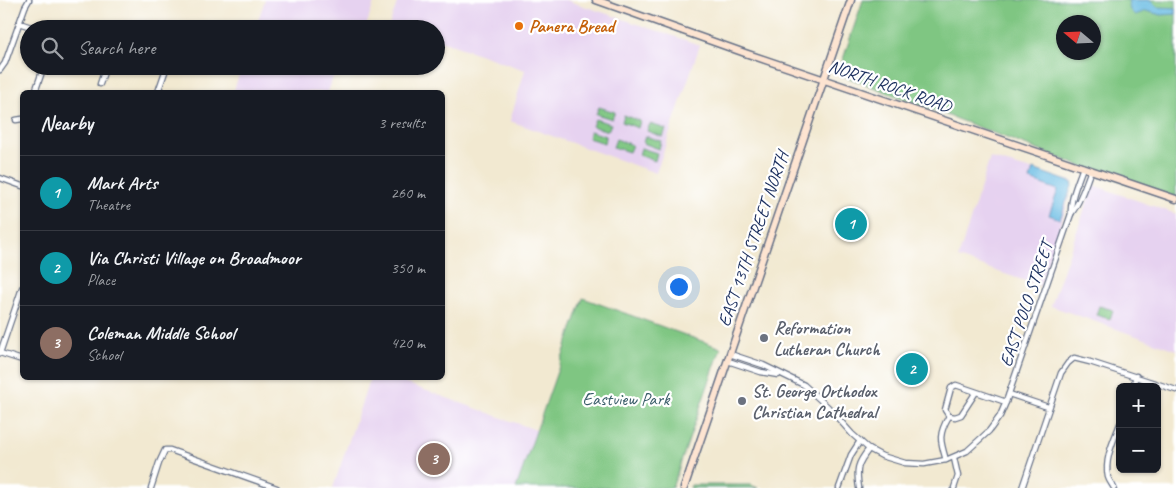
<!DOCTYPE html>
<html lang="en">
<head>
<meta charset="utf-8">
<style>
  :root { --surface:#171b24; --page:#242831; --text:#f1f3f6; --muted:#9ea1a6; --line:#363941; --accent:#1f6fb2 }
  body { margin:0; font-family:Caveat,sans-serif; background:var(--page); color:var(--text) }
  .controls { position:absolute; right:15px; bottom:15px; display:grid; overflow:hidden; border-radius:8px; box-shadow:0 1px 4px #0004 }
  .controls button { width:45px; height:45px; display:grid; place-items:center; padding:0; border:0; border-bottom:1px solid var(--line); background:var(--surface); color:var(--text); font:25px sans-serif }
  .compass { position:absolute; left:1056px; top:15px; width:45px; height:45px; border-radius:50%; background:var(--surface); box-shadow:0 1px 4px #0004; rotate:289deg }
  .you { position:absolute; left:678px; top:286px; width:18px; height:18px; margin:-12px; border:4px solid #fff; border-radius:50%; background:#1a73e8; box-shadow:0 0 0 8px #1a73e833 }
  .badge { display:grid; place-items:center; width:32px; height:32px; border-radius:50%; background:var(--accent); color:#fff; font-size:16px; font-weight:700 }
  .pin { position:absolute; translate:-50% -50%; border:2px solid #fff; box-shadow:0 1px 5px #0006 }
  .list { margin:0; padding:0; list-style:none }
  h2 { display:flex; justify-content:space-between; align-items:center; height:65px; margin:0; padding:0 20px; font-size:21px }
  h2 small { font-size:16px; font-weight:400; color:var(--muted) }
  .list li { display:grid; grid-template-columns:32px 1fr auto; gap:15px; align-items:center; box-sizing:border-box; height:75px; padding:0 20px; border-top:1px solid var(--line) }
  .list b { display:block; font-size:19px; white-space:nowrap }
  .list p { margin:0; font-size:16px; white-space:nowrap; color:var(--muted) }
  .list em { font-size:16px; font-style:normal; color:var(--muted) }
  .icon { flex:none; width:28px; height:28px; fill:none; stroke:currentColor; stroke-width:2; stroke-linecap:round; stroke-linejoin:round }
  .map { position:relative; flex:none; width:1176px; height:488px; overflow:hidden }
  .search { position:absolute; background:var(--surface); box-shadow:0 1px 4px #0004; left:20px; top:20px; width:425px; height:55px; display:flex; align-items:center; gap:12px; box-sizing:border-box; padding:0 18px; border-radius:28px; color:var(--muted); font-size:19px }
  .panel { position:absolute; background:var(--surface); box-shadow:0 1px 4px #0004; left:20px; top:90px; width:425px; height:290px; border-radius:8px }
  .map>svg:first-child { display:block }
  .built { fill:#e6d2f0 }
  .green { fill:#7fc682; stroke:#4d7a70; fill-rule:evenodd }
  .water { fill:#67bbe3; stroke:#4175a0 }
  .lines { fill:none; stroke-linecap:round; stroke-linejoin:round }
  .minor-casing { stroke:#667086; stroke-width:7 }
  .secondary-casing { stroke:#667086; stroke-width:9 }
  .minor { stroke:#fff; stroke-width:4.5 }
  .secondary { stroke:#fde4d1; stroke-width:6 }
  .food-dot { fill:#e8710a; stroke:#fff; stroke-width:2 }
  .worship-dot { fill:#6b7280; stroke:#fff; stroke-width:2 }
  .labels { text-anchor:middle; stroke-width:4.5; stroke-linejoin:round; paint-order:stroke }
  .food-label { font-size:18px; font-weight:bold; fill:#c56008; stroke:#fff; text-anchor:start }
  .street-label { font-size:18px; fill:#1b2f5e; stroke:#fff }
  .worship-label { font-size:18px; font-weight:bold; fill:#5b616d; stroke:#fff; text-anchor:start }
  .park-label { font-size:18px; fill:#395c69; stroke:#fff }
</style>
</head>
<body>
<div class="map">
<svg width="1176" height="488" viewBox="0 0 1176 488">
  <rect width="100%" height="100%" fill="#fff"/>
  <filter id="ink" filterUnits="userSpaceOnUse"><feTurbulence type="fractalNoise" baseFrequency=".02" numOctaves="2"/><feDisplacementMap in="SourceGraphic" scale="10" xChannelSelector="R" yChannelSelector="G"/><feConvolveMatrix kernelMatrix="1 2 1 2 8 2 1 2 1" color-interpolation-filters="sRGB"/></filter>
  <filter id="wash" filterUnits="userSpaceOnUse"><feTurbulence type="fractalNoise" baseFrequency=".0096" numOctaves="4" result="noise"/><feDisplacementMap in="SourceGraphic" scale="20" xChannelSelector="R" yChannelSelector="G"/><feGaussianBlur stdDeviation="1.12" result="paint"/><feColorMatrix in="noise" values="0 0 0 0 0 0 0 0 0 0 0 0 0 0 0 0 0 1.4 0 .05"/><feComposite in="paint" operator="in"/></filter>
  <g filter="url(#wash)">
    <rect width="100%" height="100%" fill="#f2e9d1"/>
    <g class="built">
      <path d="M265 0H375L365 29H255Z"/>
      <path d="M398 0H566L700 45 656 173 510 121 525 70 436 39V29H388Z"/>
      <path d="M242 66H337L328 92H240L234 90Z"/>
      <path d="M990 158 1073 182 1062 221 1040 286 958 258Z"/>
      <path d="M1093 185 1176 214V350L1051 306Z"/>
      <path d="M370 378H391L536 430 516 488H333Z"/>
    </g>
    <g class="green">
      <path d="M863 0H1176V200L1104 175 841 75 840 68ZM1064 22H1094V52H1064Z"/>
      <path d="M599 107 615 112 612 119 596 114Z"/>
      <path d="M624 115 640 121 638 128 622 122Z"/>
      <path d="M595 119 611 124 608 131 592 126Z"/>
      <path d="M650 124 666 129 663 137 647 131Z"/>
      <path d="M590 131 606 136 604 143 588 138Z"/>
      <path d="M645 136 661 141 659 149 643 143Z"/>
      <path d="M616 139 632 145 629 152 613 147Z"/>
      <path d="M641 148 657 153 655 161 639 155Z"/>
      <path d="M583 298 721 348 672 488H516Z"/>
      <path d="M1099 306 1113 310 1110 319 1096 315Z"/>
      <path d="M691 485H751L758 488H690Z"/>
    </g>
    <g class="water">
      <path d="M1128 0H1149L1158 7 1176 8V14L1161 15 1146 11 1135 15 1130 10Z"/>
      <path d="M1033 169 1073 183 1060 219 1049 215 1058 190 1030 180Z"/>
    </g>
  </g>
  <g filter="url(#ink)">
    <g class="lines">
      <g class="minor-casing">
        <g id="minor">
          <path d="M19 23 37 29"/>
          <path d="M0 70 5 63 25 7 29 0"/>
          <path d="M100 84 106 66"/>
          <path d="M35 92 44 66"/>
          <path d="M158 92 167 66"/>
          <path d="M16 120 22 119"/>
          <path d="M0 178 22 186"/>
          <path d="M1071 214C1070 198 1078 182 1083 167"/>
          <path d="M0 353 22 288"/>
          <path d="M0 353 22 360"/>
          <path d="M730 354 763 365 804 385 828 407 852 434 869 449 882 456 905 463 924 464 946 460 967 451 989 431 1000 416 1006 402 1071 214C1081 201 1085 185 1091 170"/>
          <path d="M728 361 761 372 778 375"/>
          <path d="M1133 387 1136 376"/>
          <path d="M976 392 961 415 955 417 949 416 945 410 951 388 956 385 1006 402"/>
          <path d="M1009 394 1048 407"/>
          <path d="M954 458 958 476 954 488"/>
          <path d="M946 460C940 440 938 435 949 416"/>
          <path d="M151 488 159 463 165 450H170L277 488"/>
          <path d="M839 488 851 455 860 441"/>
          <path d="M859 488C856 469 857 464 869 449"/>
          <path d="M1022 488 1061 373 1068 363 1074 358 1090 362 1176 390"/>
          <path d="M1114 488C1112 484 1109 481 1108 477 1104 459 1114 440 1120 424"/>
        </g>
      </g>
      <g class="secondary-casing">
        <g id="secondary">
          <path d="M596 0 745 53 1176 199"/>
          <path d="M684 488 851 0"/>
        </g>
      </g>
      <use href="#minor" class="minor"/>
      <use href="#secondary" class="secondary"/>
    </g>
  </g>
  <circle class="food-dot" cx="519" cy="26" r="5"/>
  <g class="worship-dot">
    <circle cx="764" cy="338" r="5"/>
    <circle cx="742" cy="401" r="5"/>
  </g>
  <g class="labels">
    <g class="food-label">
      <text x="529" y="32">Panera Bread</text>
    </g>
    <g class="street-label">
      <text transform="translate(890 86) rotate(19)" y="6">NORTH ROCK ROAD</text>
      <text transform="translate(753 239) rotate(-71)" y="6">EAST 13TH STREET NORTH</text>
      <text transform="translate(1026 304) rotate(-71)" y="6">EAST POLO STREET</text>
    </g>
    <g class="worship-label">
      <text x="774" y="334">Reformation<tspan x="774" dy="21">Lutheran Church</tspan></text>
      <text x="752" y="397">St. George Orthodox<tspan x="752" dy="21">Christian Cathedral</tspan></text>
    </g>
    <g class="park-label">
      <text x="626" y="405">Eastview Park</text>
    </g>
  </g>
</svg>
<div class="controls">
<button>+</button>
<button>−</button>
</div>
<svg class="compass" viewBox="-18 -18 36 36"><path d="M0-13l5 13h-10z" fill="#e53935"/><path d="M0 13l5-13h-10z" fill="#9ea1a6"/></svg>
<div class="you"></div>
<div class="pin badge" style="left:851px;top:224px;background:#0f9aa8">1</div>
<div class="pin badge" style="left:912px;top:369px;background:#0f9aa8">2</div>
<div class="pin badge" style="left:434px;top:459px;background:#8d6e63">3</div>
<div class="search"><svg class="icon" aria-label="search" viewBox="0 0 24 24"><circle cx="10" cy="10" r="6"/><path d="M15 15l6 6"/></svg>Search here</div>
<section class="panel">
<h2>Nearby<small>3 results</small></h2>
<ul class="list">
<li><span class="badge" style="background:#0f9aa8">1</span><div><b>Mark Arts</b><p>Theatre</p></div><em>260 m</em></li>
<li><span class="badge" style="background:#0f9aa8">2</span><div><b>Via Christi Village on Broadmoor</b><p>Place</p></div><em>350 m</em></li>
<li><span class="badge" style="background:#8d6e63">3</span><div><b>Coleman Middle School</b><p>School</p></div><em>420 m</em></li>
</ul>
</section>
</div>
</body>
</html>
